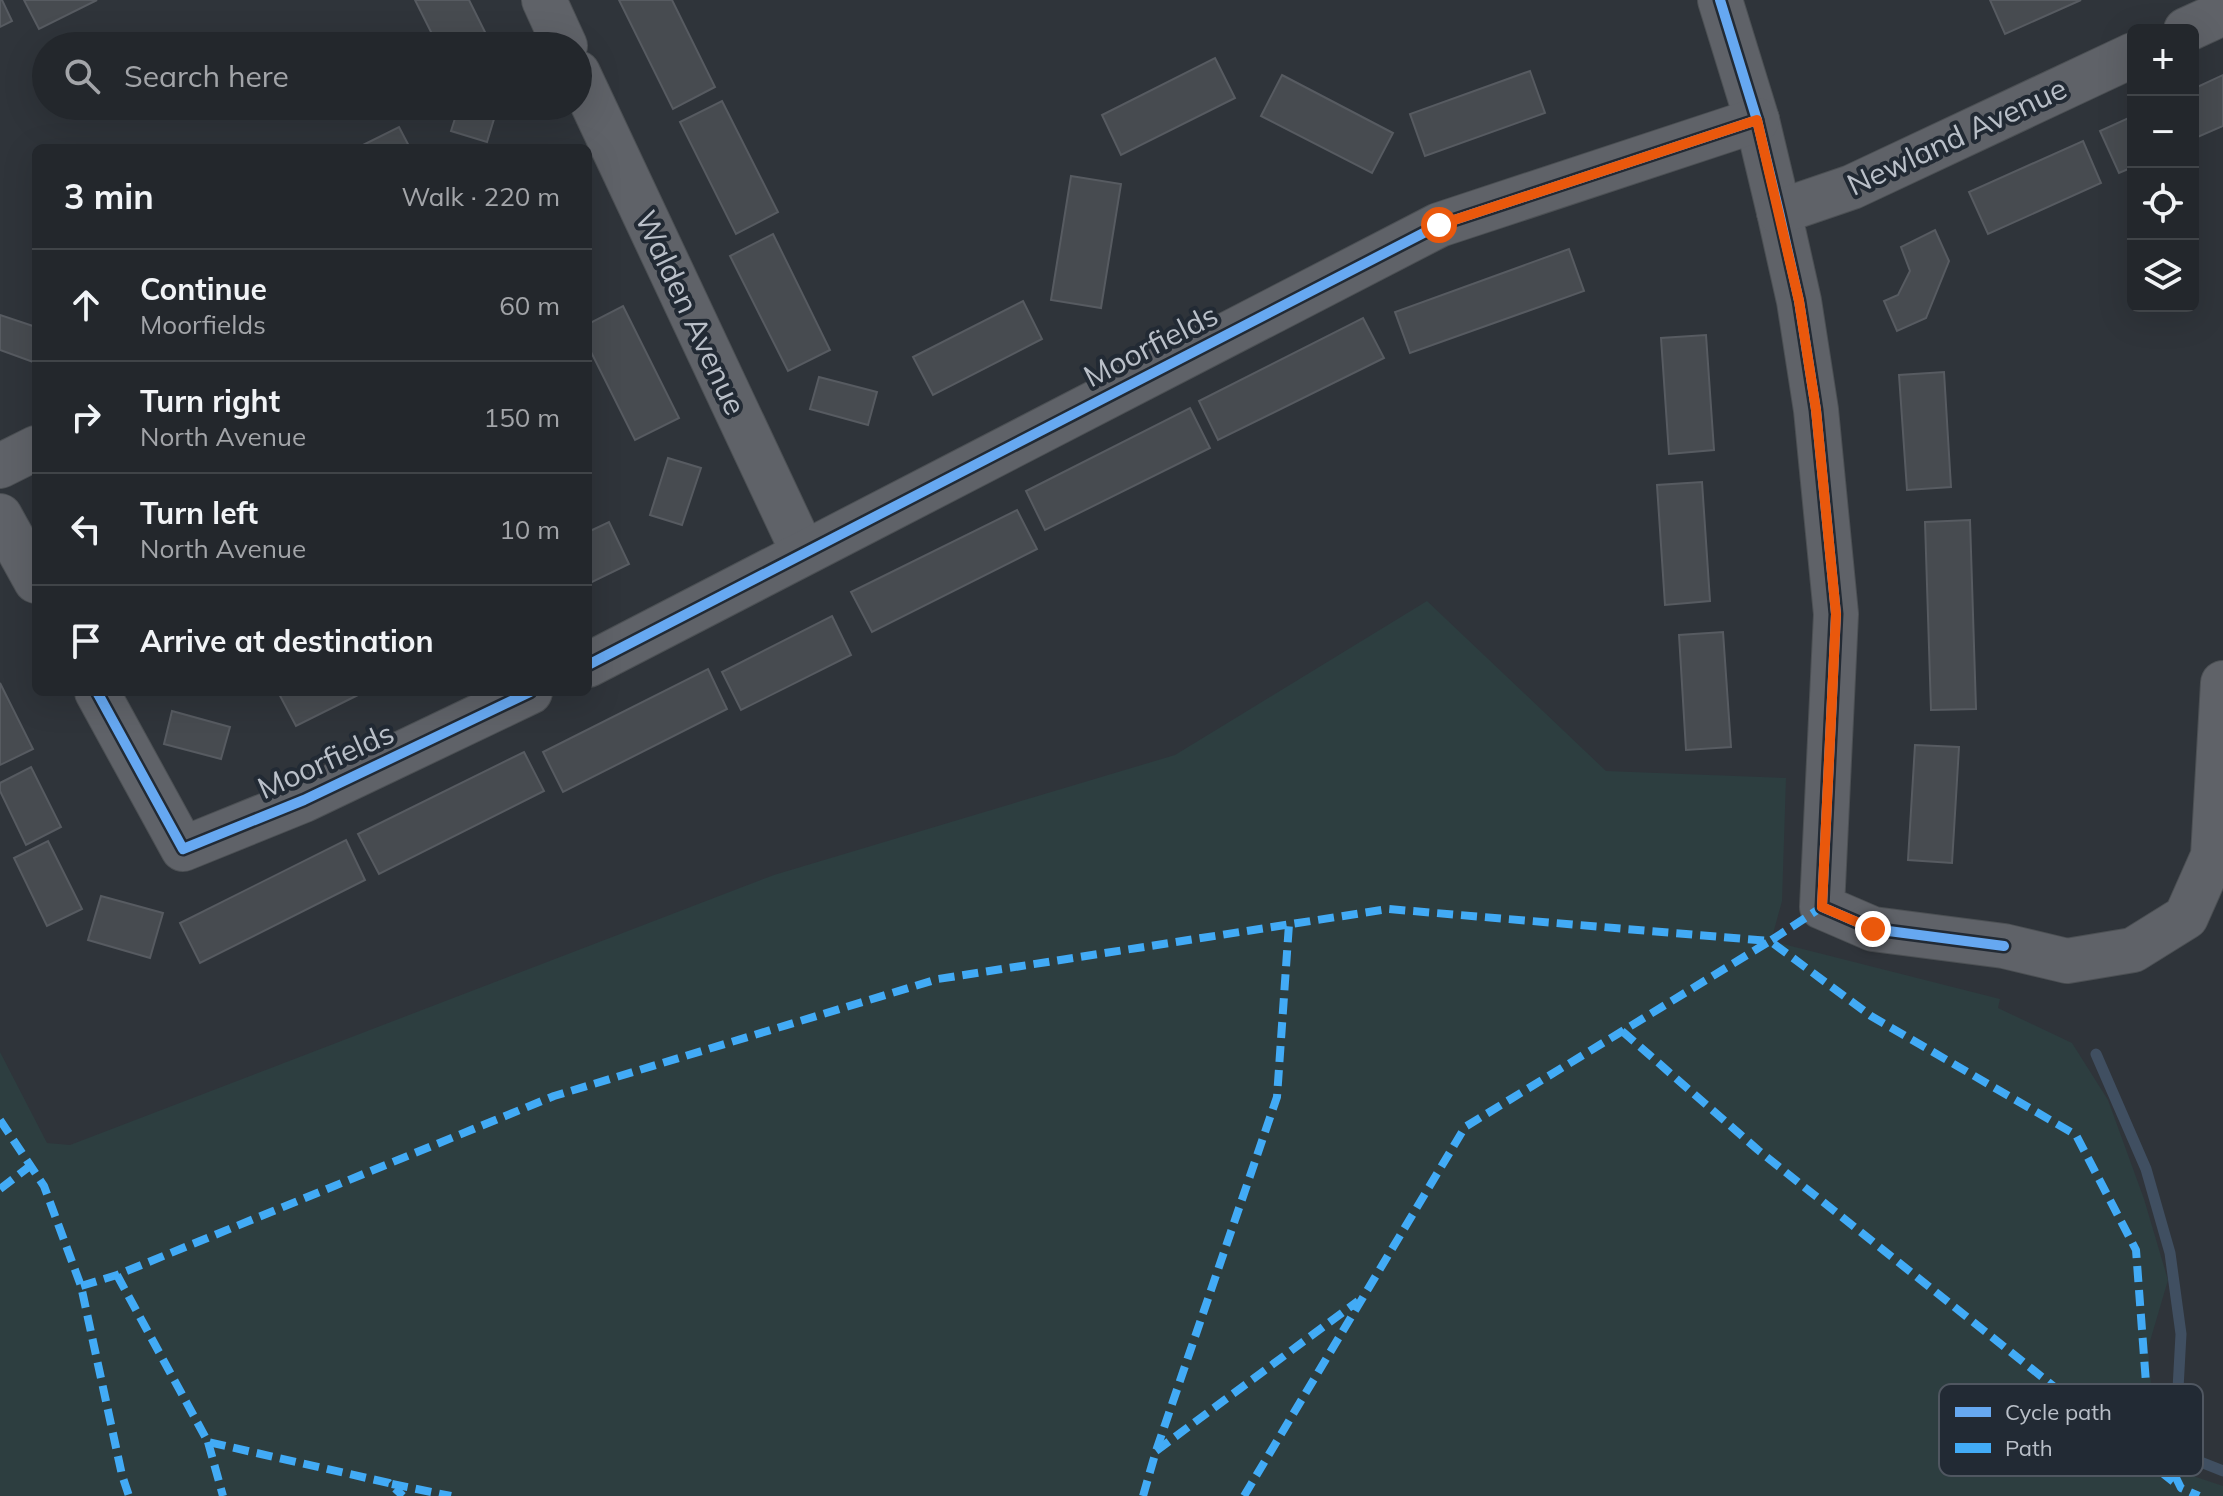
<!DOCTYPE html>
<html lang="en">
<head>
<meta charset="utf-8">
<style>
  :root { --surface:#23272c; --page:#2b2f34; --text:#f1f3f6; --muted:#a3a5a9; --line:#404448 }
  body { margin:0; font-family:Mulish,sans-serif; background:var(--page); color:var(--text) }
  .controls { position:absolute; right:24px; top:24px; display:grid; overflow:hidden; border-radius:12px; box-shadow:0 8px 32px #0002 }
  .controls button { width:72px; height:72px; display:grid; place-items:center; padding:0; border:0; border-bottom:2px solid var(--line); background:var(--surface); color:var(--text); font:40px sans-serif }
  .stop { position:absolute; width:24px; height:24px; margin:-18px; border:6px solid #ea580c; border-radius:50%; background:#fff }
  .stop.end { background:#ea580c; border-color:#fff; box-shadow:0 2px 8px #0008 }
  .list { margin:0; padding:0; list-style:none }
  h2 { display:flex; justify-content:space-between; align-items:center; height:104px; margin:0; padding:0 32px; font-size:34px }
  h2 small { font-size:26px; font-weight:400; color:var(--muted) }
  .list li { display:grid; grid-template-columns:52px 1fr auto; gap:24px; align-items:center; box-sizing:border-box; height:112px; padding:0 32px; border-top:2px solid var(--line) }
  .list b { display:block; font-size:30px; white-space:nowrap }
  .list p { margin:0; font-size:26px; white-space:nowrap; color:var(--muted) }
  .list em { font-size:26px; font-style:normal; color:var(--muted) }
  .icon { flex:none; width:44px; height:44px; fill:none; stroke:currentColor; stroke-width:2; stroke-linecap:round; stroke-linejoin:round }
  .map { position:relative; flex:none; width:2223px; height:1496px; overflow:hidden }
  .search { position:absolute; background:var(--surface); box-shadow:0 8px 32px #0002; left:32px; top:32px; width:560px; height:88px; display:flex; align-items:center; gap:20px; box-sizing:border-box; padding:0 28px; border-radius:44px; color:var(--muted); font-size:30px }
  .panel { position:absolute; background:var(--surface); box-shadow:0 8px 32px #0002; left:32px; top:144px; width:560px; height:552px; border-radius:12px }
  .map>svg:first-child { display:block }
  .green { fill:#2d3e40 }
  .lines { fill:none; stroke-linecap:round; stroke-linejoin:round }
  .stream { stroke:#404f61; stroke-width:11 }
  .building { fill:#474b50; stroke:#575b61; stroke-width:2 }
  .minor-casing { stroke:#4c5054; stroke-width:46 }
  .minor { stroke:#5f6268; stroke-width:44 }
  .quiet { stroke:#42abf6; stroke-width:8; stroke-dasharray:16 8; stroke-linecap:butt }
  .cycleway-casing { stroke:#222a34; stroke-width:15 }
  .cycleway { stroke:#66a8f1; stroke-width:10 }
  .route { stroke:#ea580c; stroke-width:10 }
  .labels { text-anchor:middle; stroke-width:8; stroke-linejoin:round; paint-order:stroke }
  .street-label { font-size:30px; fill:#bac0c9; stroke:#222a34 }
  .key { fill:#222a34; stroke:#505761; stroke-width:2 }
  .key-label { font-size:22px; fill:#bac0c9 }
</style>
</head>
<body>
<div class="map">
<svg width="2223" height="1496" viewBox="0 0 2223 1496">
  <rect width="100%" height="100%" fill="#2f343a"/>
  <path class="green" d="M1427 601 1606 771 1786 778 1782 901 1771 941 2000 999 1998 1008 2072 1043 2108 1100 2144 1199 2168 1280 2148 1348 2152 1395 2173 1452 2196 1477 2223 1486V1496H0V1052L47 1143 70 1145 774 875 1175 755Z"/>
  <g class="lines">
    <path class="stream" d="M2096 1054 2146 1169 2170 1253 2181 1334 2177 1407 2198 1461 2223 1471"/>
  </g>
  <g class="building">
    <path d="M0 0H2L12 21 0 27Z"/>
    <path d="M24 0H97L39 29Z"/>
    <path d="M415 0H469L489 40 478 46H438Z"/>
    <path d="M619 0H672L715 87 673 109Z"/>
    <path d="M1990 0H2081L2005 34Z"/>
    <path d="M1215 58 1235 98 1121 155 1102 115Z"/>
    <path d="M1530 71 1545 113 1425 156 1410 114Z"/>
    <path d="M1282 75 1393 133 1372 173 1261 116Z"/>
    <path d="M2223 75V126L2193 139V89Z"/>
    <path d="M722 101 778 212 736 234 680 122Z"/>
    <path d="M459 106H498L487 142 451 131Z"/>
    <path d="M2133 116V167L2119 173 2100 131Z"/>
    <path d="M399 127 410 148H357Z"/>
    <path d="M2083 141 2101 183 1988 234 1969 192Z"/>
    <path d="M1071 176 1121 184 1101 308 1051 300Z"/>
    <path d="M1935 230 1949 261 1926 318 1897 331 1884 301 1898 295 1910 271 1901 247Z"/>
    <path d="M773 234 830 350 788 371 730 256Z"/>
    <path d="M1569 249 1584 291 1410 353 1395 312Z"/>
    <path d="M1023 301 1042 339 933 395 913 357Z"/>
    <path d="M623 306 679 418 635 440 588 346V324Z"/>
    <path d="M0 315 36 327V363L0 350Z"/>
    <path d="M1363 318 1384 358 1218 440 1199 401Z"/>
    <path d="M1706 335 1714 450 1669 454 1661 338Z"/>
    <path d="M1944 372 1951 487 1907 490 1899 375Z"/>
    <path d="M819 377 877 392 868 425 810 409Z"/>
    <path d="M1190 408 1210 448 1045 530 1026 491Z"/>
    <path d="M668 458 701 468 682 525 650 515Z"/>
    <path d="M1702 482 1710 601 1665 605 1657 485Z"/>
    <path d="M1017 510 1037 549 872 632 851 592Z"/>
    <path d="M1970 520 1976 709 1931 710 1925 522Z"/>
    <path d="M609 522 629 564 588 584V532Z"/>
    <path d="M832 616 851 655 741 710 722 672Z"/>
    <path d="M1723 632 1731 747 1686 750 1679 635Z"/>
    <path d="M708 669 727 709 563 792 543 752Z"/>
    <path d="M0 683 33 749 0 765Z"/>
    <path d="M278 692H364L296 726Z"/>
    <path d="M172 711 230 727 221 759 164 744Z"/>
    <path d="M1915 745 1959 747 1952 863 1908 860Z"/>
    <path d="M524 752 544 791 379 874 358 834Z"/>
    <path d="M31 767 61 827 26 845 0 791V783Z"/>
    <path d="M346 840 365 880 200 963 180 923Z"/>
    <path d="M48 841 82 909 47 926 14 858Z"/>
    <path d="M101 896 163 913 150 958 88 940Z"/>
  </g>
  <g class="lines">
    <g class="minor-casing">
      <g id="minor">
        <path d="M544 0 565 46"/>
        <path d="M1720 0 1757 120 1779 212 1799 301 1816 410 1836 614 1822 907 1873 929 2004 946 2067 961 2133 950 2186 917 2213 856 2223 683"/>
        <path d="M2186 30 2223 13"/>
        <path d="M578 73 803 552"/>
        <path d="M1779 212 1852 187 2133 55"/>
        <path d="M0 466 36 448"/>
        <path d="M0 516 36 581"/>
        <path d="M588 665 1439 225 1757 120"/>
        <path d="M97 692 183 849 304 800 530 692"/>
      </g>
    </g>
    <use href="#minor" class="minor"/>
    <g class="quiet">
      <path d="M1622 1031 1758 1150 2176 1484"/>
      <path d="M0 1120 44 1186 81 1286 122 1475 129 1496"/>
      <path d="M0 1189 30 1166"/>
      <path d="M117 1275 208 1442 389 1483 403 1496"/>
      <path d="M81 1286 117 1275 554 1096 938 979 1388 909 1770 941 1822 907"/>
      <path d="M208 1442 223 1496"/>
      <path d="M1156 1451 1358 1301"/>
      <path d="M392 1484 451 1496"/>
      <path d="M1143 1496 1156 1451 1277 1097 1289 924"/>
      <path d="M1244 1496 1465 1127 1770 941 1871 1016 2076 1135 2136 1250 2149 1423 2181 1488 2199 1496"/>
    </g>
    <g class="cycleway-casing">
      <g id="cycleway">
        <path d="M1720 0 1757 120 1779 212 1799 301 1816 410 1836 614 1822 907 1873 929 2004 946"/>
        <path d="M588 665 1439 225 1757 120"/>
        <path d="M97 692 183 849 304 800 530 692"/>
      </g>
    </g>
    <use href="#cycleway" class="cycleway"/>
  </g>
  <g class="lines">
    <path class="route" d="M1439 225 1757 120 1799 301 1816 410 1836 614 1822 907 1873 929"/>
  </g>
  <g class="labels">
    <g class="street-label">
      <text transform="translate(1957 137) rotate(-25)" y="10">Newland Avenue</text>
      <text transform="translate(690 313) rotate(65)" y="10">Walden Avenue</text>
      <text transform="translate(1151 346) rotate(-27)" y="10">Moorfields</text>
      <text transform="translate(326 761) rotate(-24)" y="10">Moorfields</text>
    </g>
  </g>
  <rect x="1939" y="1384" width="264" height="92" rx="12" class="key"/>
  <rect x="1955" y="1407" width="36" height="10" fill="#66a8f1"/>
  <rect x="1955" y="1443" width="36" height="10" fill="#42abf6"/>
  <g class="key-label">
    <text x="2005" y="1420">Cycle path</text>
    <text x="2005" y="1456">Path</text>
  </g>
</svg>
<div class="controls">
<button>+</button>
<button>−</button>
<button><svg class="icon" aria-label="locate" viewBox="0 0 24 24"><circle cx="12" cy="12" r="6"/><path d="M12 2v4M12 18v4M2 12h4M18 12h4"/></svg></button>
<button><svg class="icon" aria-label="layers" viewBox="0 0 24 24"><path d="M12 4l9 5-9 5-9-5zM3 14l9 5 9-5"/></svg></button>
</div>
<div class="stop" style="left:1439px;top:225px"></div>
<div class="stop end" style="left:1873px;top:929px"></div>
<div class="search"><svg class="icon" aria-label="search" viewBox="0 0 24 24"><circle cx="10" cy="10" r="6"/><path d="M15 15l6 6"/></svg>Search here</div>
<section class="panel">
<h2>3 min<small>Walk · 220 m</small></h2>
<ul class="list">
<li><svg class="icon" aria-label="ahead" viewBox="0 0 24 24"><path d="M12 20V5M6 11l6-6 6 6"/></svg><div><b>Continue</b><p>Moorfields</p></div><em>60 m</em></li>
<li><svg class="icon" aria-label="right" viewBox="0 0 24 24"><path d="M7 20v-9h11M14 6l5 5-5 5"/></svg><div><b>Turn right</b><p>North Avenue</p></div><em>150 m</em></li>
<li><svg class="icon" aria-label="left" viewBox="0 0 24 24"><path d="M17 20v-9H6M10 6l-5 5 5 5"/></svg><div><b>Turn left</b><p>North Avenue</p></div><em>10 m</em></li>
<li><svg class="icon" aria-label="arrive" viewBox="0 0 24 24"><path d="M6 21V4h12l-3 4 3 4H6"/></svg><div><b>Arrive at destination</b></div></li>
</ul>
</section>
</div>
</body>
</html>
